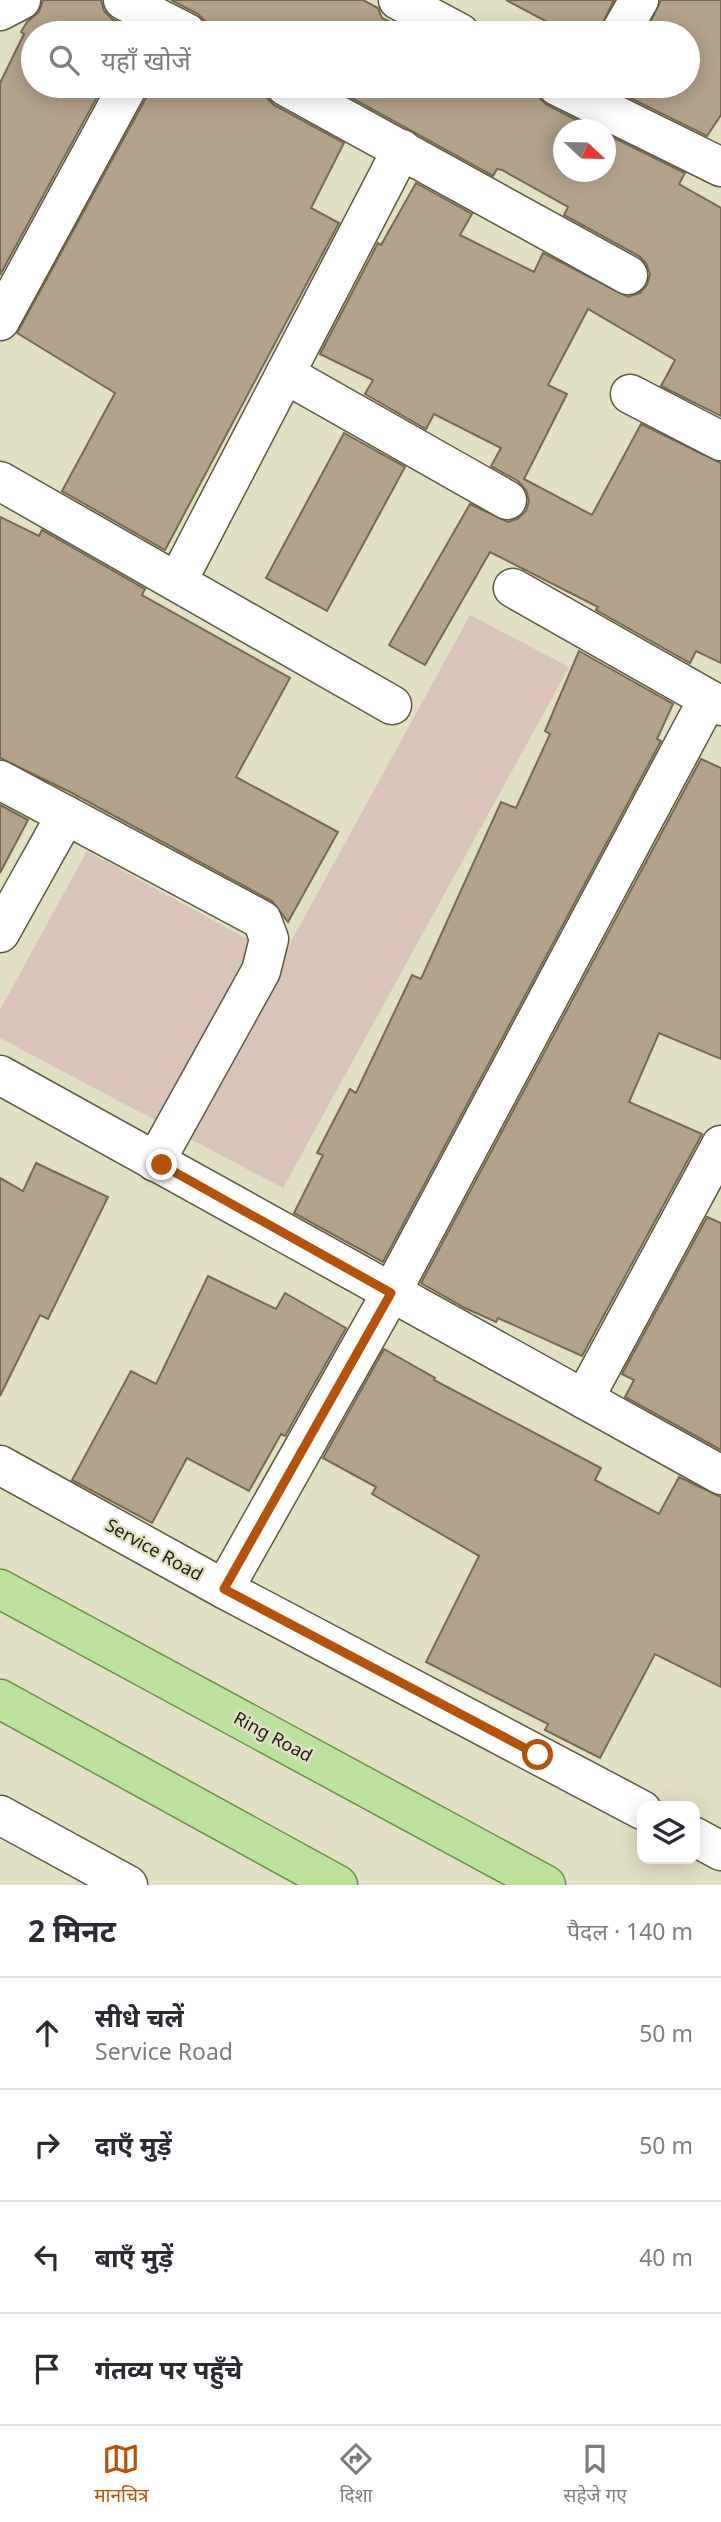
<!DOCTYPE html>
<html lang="hi">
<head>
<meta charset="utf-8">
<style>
  :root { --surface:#fff; --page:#f2f2f3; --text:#2b2b33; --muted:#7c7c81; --line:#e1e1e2; --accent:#b45309 }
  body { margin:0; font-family:"Noto Sans","Noto Sans Devanagari",sans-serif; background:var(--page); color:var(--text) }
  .controls { position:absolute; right:21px; bottom:21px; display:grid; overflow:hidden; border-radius:14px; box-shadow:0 4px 18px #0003 }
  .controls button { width:63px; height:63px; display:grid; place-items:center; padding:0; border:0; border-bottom:2px solid var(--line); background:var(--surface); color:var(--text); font:35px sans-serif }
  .compass { position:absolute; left:553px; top:119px; width:63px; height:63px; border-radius:50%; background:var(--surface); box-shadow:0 4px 18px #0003; rotate:112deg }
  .stop { position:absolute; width:21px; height:21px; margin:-16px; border:5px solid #b45309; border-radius:50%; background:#fff }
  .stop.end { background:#b45309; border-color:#fff; box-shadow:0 2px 7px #0008 }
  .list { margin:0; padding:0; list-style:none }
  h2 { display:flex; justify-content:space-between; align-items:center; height:91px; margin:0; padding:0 28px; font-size:30px }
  h2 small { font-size:23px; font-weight:400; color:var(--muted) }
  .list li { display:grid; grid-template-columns:46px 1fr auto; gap:21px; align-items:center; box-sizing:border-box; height:112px; padding:0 28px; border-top:2px solid var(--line) }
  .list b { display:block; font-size:26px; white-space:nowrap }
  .list p { margin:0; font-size:23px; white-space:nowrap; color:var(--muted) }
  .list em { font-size:23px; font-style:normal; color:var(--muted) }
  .icon { flex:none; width:38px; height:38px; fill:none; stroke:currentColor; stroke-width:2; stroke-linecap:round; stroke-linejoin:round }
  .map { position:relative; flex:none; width:721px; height:1885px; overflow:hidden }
  .search { position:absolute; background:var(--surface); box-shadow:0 4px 18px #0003; left:21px; right:21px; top:21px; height:77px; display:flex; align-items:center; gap:18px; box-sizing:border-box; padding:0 24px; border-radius:38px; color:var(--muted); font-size:26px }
  .sheet { height:539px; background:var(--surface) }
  nav { display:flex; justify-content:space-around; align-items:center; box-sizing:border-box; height:98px; border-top:2px solid var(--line); background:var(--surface); font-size:19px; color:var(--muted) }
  nav a { display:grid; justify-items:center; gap:4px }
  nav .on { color:var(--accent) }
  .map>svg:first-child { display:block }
  .green { fill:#dac3b9 }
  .building { fill:#b3a189; stroke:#796852; stroke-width:2 }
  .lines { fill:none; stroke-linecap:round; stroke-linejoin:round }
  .minor-casing { stroke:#5b593f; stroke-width:41 }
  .major-casing { stroke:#699042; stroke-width:41 }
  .minor { stroke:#fff; stroke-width:38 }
  .major { stroke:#bce19c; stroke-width:38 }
  .route { stroke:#b45309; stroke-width:9 }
  .labels { text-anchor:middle; stroke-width:5; stroke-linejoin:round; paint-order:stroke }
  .street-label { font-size:18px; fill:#212015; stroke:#e2e0c3 }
</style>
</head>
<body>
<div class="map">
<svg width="721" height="1885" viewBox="0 0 721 1885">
  <rect width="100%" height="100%" fill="#e2e0c3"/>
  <path class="green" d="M470 615 569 667 283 1188 0 1038V1010L87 851 282 958Z"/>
  <g class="building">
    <path d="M43 0H101L104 11 112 19 140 33H33V86H103L0 275V83L24 34 21 32 27 22 39 12Z"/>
    <path d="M171 0H363L378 8 382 18 412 33H209L206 22 198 14Z"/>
    <path d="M506 0H614L598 33H568Z"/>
    <path d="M661 0H721V115L707 136 606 86H688V33H645Z"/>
    <path d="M150 86H263L266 97 274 105 344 143 311 208 339 223 165 550 62 491 115 393 17 333 147 96Z"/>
    <path d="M330 86H535L539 98 547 105 596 130H564V172H606V134L685 173 679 184 721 208V416L661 386 675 360 588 309 548 385 567 394 524 479 592 515 641 424 721 463V663L696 651 690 663 596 610 598 607 490 552 425 665 389 645 470 504 508 522 517 519 526 511 529 501 526 490 518 481 491 466 501 448 434 414 426 429 365 394 373 380 320 354 378 243 381 245 416 183 472 214 460 235 534 272 543 253 628 297 640 293 647 285 650 274 646 263 639 256 564 215 568 207 502 170 497 169 493 176Z"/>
    <path d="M344 433 405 467 327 611 266 578Z"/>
    <path d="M0 517 39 536 42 530 145 589 142 595 290 678 236 777 338 832 288 922 272 901 70 792 0 758Z"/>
    <path d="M579 651 673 704 657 739 661 741 383 1262 294 1213 323 1155 317 1153 350 1089 356 1093 412 975 421 979 501 802 516 808 550 734 545 731Z"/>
    <path d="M701 759 721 768V1059L659 1033 629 1102 702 1134 582 1356 498 1318 496 1322 465 1308 421 1283Z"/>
    <path d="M0 805 28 820 0 873Z"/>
    <path d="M36 1163 108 1197 48 1319 40 1315 0 1396V1178L23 1191Z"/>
    <path d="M707 1217 721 1223V1450L625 1397 634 1380 622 1374Z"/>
    <path d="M208 1276 276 1309 285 1293 346 1328 285 1436 281 1434 249 1491 187 1458 152 1523 72 1480 131 1371 156 1384Z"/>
    <path d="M384 1349 435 1378 434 1380 601 1468 595 1480 659 1514 679 1477 721 1497V1687L655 1654 600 1758 545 1730 548 1724 426 1662 479 1556 372 1494 376 1487 323 1458Z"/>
  </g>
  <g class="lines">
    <g class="minor-casing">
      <g id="minor">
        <path d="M123 0 187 33"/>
        <path d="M398 0 460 33"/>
        <path d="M0 11 21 0"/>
        <path d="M620 33 639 0"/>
        <path d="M285 86 628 275"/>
        <path d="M557 86 721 167"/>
        <path d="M0 321 128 86"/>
        <path d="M285 374 507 500"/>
        <path d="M630 394 721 441"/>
        <path d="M0 481 392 705"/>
        <path d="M177 582 402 149"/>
        <path d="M513 588 721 706"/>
        <path d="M0 780 262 920 269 939 261 971 155 1162"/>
        <path d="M0 933 66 815"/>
        <path d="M0 1075 721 1475"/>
        <path d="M584 1399 721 1145"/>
        <path d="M0 1465 224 1589 642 1810"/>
        <path d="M224 1589 391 1293 708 699"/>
        <path d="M0 1815 128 1885"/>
        <path d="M695 1837 721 1851"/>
      </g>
    </g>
    <g class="major-casing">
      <g id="major">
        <path d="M0 1589 546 1885"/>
        <path d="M0 1699 338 1885"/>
      </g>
    </g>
    <use href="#minor" class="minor"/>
    <use href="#major" class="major"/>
  </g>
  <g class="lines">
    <path class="route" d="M162 1165 391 1293 224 1589 538 1755"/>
  </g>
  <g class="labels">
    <g class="street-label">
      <text transform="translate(154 1550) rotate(29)" y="6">Service Road</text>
      <text transform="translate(273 1737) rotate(28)" y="6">Ring Road</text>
    </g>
  </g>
</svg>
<div class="controls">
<button><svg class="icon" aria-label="layers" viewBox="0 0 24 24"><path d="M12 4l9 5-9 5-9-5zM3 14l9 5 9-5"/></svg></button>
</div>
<svg class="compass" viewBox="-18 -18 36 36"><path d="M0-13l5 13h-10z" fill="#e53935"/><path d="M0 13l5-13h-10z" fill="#7c7c81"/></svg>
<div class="stop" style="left:538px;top:1755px"></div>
<div class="stop end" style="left:162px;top:1165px"></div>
<div class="search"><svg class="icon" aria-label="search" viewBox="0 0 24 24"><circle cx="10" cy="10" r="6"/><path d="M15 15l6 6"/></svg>यहाँ खोजें</div>
</div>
<section class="sheet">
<h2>2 मिनट<small>पैदल · 140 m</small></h2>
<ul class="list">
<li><svg class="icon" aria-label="ahead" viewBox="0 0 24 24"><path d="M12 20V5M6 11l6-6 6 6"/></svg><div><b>सीधे चलें</b><p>Service Road</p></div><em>50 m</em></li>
<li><svg class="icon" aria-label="right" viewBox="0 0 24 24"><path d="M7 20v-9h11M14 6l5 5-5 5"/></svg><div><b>दाएँ मुड़ें</b></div><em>50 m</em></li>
<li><svg class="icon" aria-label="left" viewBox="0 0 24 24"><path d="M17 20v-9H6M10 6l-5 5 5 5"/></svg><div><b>बाएँ मुड़ें</b></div><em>40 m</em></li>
<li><svg class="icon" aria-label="arrive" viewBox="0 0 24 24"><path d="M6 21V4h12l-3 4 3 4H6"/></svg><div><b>गंतव्य पर पहुँचे</b></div></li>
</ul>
</section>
<nav>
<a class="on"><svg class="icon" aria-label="map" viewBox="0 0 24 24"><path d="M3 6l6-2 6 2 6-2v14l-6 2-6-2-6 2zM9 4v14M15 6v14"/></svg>मानचित्र</a>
<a><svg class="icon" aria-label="directions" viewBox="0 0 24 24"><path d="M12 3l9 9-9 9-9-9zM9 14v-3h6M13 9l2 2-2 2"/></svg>दिशा</a>
<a><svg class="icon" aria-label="saved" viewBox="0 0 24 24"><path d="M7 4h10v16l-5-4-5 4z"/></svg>सहेजे गए</a>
</nav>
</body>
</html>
